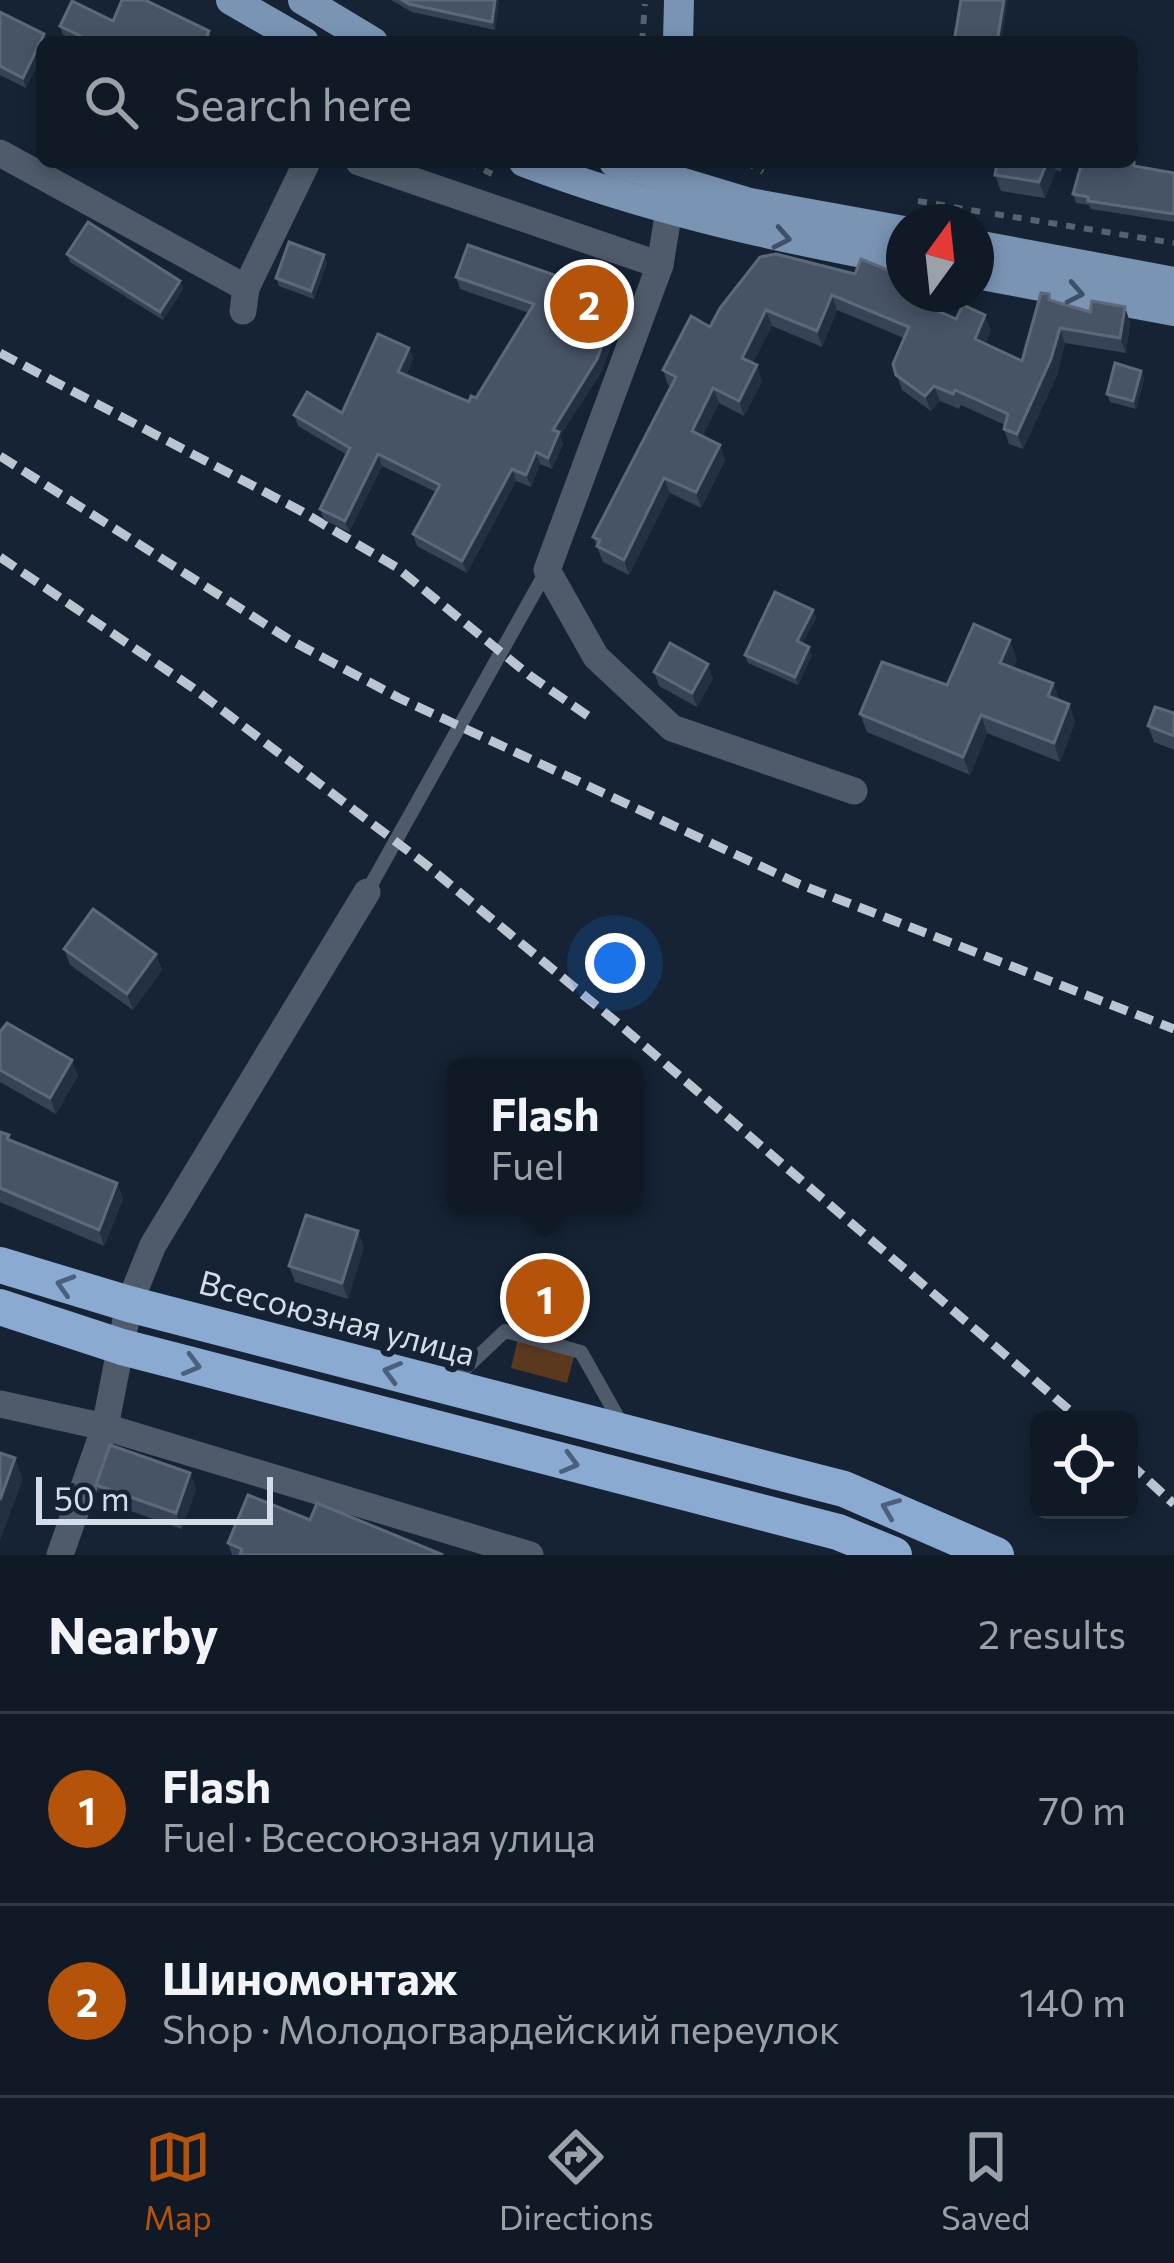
<!DOCTYPE html>
<html lang="en">
<head>
<meta charset="utf-8">
<style>
  :root { --surface:#101a27; --page:#1e2733; --text:#f1f3f6; --muted:#9ca1a7; --line:#303844; --accent:#b45309 }
  body { margin:0; font-family:Commissioner,sans-serif; background:var(--page); color:var(--text) }
  .controls { position:absolute; right:36px; bottom:36px; display:grid; overflow:hidden; border-radius:18px; box-shadow:0 6px 18px #0003 }
  .controls button { width:108px; height:108px; display:grid; place-items:center; padding:0; border:0; border-bottom:3px solid var(--line); background:var(--surface); color:var(--text); font:60px sans-serif }
  .compass { position:absolute; left:886px; top:204px; width:108px; height:108px; border-radius:50%; background:var(--surface); box-shadow:0 6px 18px #0003; rotate:15deg }
  .scale { position:absolute; left:36px; bottom:30px; width:237px; box-sizing:border-box; padding-left:12px; border:6px solid #d3dce8; border-top:0; font-size:33px; line-height:42px; white-space:nowrap; color:#d3dce8; -webkit-text-stroke:9px #152334; paint-order:stroke }
  .you { position:absolute; left:615px; top:963px; width:42px; height:42px; margin:-30px; border:9px solid #fff; border-radius:50%; background:#1a73e8; box-shadow:0 0 0 18px #1a73e833 }
  .badge { display:grid; place-items:center; width:78px; height:78px; border-radius:50%; background:var(--accent); color:#fff; font-size:39px; font-weight:700 }
  .pin { position:absolute; translate:-50% -50%; border:6px solid #fff; box-shadow:0 3px 12px #0006 }
  .popup { position:absolute; left:446px; top:1058px; width:198px; height:156px; box-sizing:border-box; display:grid; place-content:center; border-radius:18px; background:var(--surface); filter:drop-shadow(0 3px 9px #0005); font-size:39px; white-space:nowrap; color:var(--muted) }
  .popup b { font-size:45px; color:var(--text) }
  .popup::after { content:''; position:absolute; left:50%; top:100%; margin-left:-24px; border:24px solid transparent; border-top-color:var(--surface) }
  .list { margin:0; padding:0; list-style:none }
  h2 { display:flex; justify-content:space-between; align-items:center; height:156px; margin:0; padding:0 48px; font-size:51px }
  h2 small { font-size:39px; font-weight:400; color:var(--muted) }
  .list li { display:grid; grid-template-columns:78px 1fr auto; gap:36px; align-items:center; box-sizing:border-box; height:192px; padding:0 48px; border-top:3px solid var(--line) }
  .list b { display:block; font-size:45px; white-space:nowrap }
  .list p { margin:0; font-size:39px; white-space:nowrap; color:var(--muted) }
  .list em { font-size:39px; font-style:normal; color:var(--muted) }
  .icon { flex:none; width:66px; height:66px; fill:none; stroke:currentColor; stroke-width:2; stroke-linecap:round; stroke-linejoin:round }
  .map { position:relative; flex:none; width:1174px; height:1555px; overflow:hidden }
  .search { position:absolute; background:var(--surface); box-shadow:0 6px 18px #0003; left:36px; right:36px; top:36px; height:132px; display:flex; align-items:center; gap:30px; box-sizing:border-box; padding:0 42px; border-radius:18px; color:var(--muted); font-size:45px }
  .sheet { height:540px; background:var(--surface) }
  nav { display:flex; justify-content:space-around; align-items:center; box-sizing:border-box; height:168px; border-top:3px solid var(--line); background:var(--surface); font-size:33px; color:var(--muted) }
  nav a { display:grid; justify-items:center; gap:6px }
  nav .on { color:var(--accent) }
  .map>svg:first-child { display:block }
  .green { fill:#5a391f }
  .lines { fill:none; stroke-linecap:round; stroke-linejoin:round }
  .path { stroke:#566271; stroke-width:6; stroke-dasharray:9 9; stroke-linecap:butt }
  .lane { stroke:#4f5b6b; stroke-width:14 }
  .street { stroke:#4f5b6b; stroke-width:27 }
  .primary { stroke:#7a94b4; stroke-width:30 }
  .highway { stroke:#8baad1; stroke-width:36 }
  .rail { stroke:#bbc4d1; stroke-width:9; stroke-dasharray:18 9; stroke-linecap:butt }
  .wall { fill:#364356 }
  .shaded-wall { fill:#223042 }
  .building { fill:#475466; stroke:#5d697a; stroke-width:3 }
  .oneway { stroke:#3d5067 }
  .oneway2 { stroke:#4a607b }
  .labels { text-anchor:middle; stroke-width:12; stroke-linejoin:round; paint-order:stroke }
  .street-label { font-size:33px; fill:#d3dce8; stroke:#152334 }
</style>
</head>
<body>
<div class="map">
<svg width="1174" height="1555" viewBox="0 0 1174 1555">
  <rect width="100%" height="100%" fill="#152334"/>
  <path class="green" d="M520 1330 577 1345 567 1383 511 1368Z"/>
  <g class="lines">
    <g class="path">
      <path d="M642 42 645 4"/>
      <path d="M468 162 492 174"/>
      <path d="M746 162 763 172"/>
      <path d="M918 201 982 212"/>
      <path d="M995 214 1174 243"/>
    </g>
    <g class="lane">
      <path d="M367 892 547 570"/>
      <path d="M450 1383 505 1331 581 1352 621 1423"/>
    </g>
    <g class="street">
      <path d="M0 153 246 288"/>
      <path d="M359 162 660 265"/>
      <path d="M669 210 660 265 547 570 596 657 672 728 854 791"/>
      <path d="M243 311 246 288 307 162"/>
      <path d="M0 1404 105 1427 530 1555"/>
      <path d="M60 1555 105 1427 129 1304 153 1245 367 892"/>
    </g>
    <g class="primary">
      <path d="M231 0 304 42"/>
      <path d="M303 0 373 42"/>
      <path d="M678 42 679 0"/>
      <path d="M524 162C651 210 771 236 904 261"/>
      <path d="M614 162 750 203 904 231"/>
      <path d="M976 245 1174 282"/>
      <path d="M976 274 1174 311"/>
    </g>
    <g class="highway">
      <path d="M0 1265 129 1304 844 1489 996 1555"/>
      <path d="M0 1307 122 1347 838 1532 894 1555"/>
    </g>
    <g class="rail">
      <path d="M0 353 301 511 396 567 529 675 588 716"/>
      <path d="M0 456 290 640 399 698 799 884 1174 1029"/>
      <path d="M0 557 193 688 424 863 620 1025 1081 1420"/>
      <path d="M1129 1463 1174 1504"/>
    </g>
  </g>
  <g class="wall">
    <path d="M391 0H499L495 30 412 12Z"/>
    <path d="M0 12 44 34 47 42H42L26 88 0 75Z"/>
    <path d="M113 21 209 31 212 40 211 42H79L63 35 60 26Z"/>
    <path d="M997 162H1062L1061 172 1056 170 1045 198 1001 191 995 175Z"/>
    <path d="M1136 167 1174 173V222L1091 209 1089 205 1076 203 1073 194Z"/>
    <path d="M67 254 180 281 183 289 163 320 70 262Z"/>
    <path d="M324 255 327 263 314 299 279 286 276 278Z"/>
    <path d="M760 257 904 294H914L917 302 956 319 991 330 985 344 1022 361 1049 294 1051 301 1090 312 1125 307 1130 323 1126 353 1065 343 1057 375 1023 449 1009 444 1004 429 1005 425 961 405 959 409 940 401 931 411 902 390 893 364 904 338 837 310 822 347 772 326 752 363 762 381 744 416 719 403 702 436 720 445 725 460 701 508 670 493 629 575 603 562 593 537 671 387 668 385 663 370 710 327Z"/>
    <path d="M456 277 620 298 624 310 602 371 560 436 563 444 552 469 540 464 531 487 516 481 467 573 417 546 413 534 436 492 382 466 349 532 324 520 320 509 347 455 298 426 294 415 342 413 409 348 413 359 406 375 469 402 476 398 529 313 460 289Z"/>
    <path d="M1141 371 1144 379 1136 409 1110 402 1107 394Z"/>
    <path d="M813 610 816 618 802 644 812 655 798 685 748 663 745 655Z"/>
    <path d="M1017 659 1013 668 1053 683 1059 700 1069 704 1075 722 1060 762 987 733 970 775 867 732 860 714 947 685Z"/>
    <path d="M654 672 713 678 697 707 659 686Z"/>
    <path d="M1174 713V750L1154 742 1148 726Z"/>
    <path d="M64 949 156 954 162 970 133 1010 70 965Z"/>
    <path d="M0 1032 78 1075 56 1114 0 1082Z"/>
    <path d="M0 1132 10 1140 117 1183 123 1199 104 1246 0 1202Z"/>
    <path d="M364 1247 348 1299 295 1282 289 1266Z"/>
    <path d="M568 1277 571 1286 563 1321 518 1310 515 1302Z"/>
    <path d="M190 1473 196 1489 182 1529 102 1501 96 1485Z"/>
    <path d="M310 1520 443 1555H232L228 1543Z"/>
  </g>
  <g class="shaded-wall">
    <path d="M495 0H499L495 30 492 22Z"/>
    <path d="M1004 0H1008L1001 42H997Z"/>
    <path d="M44 34 47 42H42V57L26 88 23 78Z"/>
    <path d="M1047 162H1053L1056 170 1045 198 1039 182Z"/>
    <path d="M324 255 327 263 314 299 311 291Z"/>
    <path d="M180 281 183 289 163 320 160 312Z"/>
    <path d="M832 295 837 310 822 347 817 331Z"/>
    <path d="M620 298 624 310 602 371 560 436 563 444 552 469 548 458 553 430Z"/>
    <path d="M1125 307 1130 323 1126 353 1120 338Z"/>
    <path d="M766 310 772 326 748 373 742 358Z"/>
    <path d="M985 315 991 330 981 355 975 339Z"/>
    <path d="M1060 328 1065 343 1057 375 1023 449 1017 434Z"/>
    <path d="M409 348 413 359 402 384 398 372Z"/>
    <path d="M757 365 762 381 744 416 739 401Z"/>
    <path d="M1141 371 1144 379 1136 409 1133 401Z"/>
    <path d="M934 386 940 401 931 411 925 396Z"/>
    <path d="M713 388 719 403 698 446 692 431Z"/>
    <path d="M720 445 725 460 701 508 696 492Z"/>
    <path d="M536 452 540 464 531 487 526 475Z"/>
    <path d="M378 454 382 466 349 532 345 521Z"/>
    <path d="M512 469 516 481 467 573 462 561Z"/>
    <path d="M664 478 670 493 629 575 624 560Z"/>
    <path d="M813 610 816 618 800 649 797 641Z"/>
    <path d="M1010 640 1017 659 1007 681 1000 663Z"/>
    <path d="M809 647 812 655 798 685 795 677Z"/>
    <path d="M708 664 713 678 697 707 692 693Z"/>
    <path d="M1053 683 1060 701 1048 696Z"/>
    <path d="M1069 704 1075 722 1060 762 1054 743Z"/>
    <path d="M981 715 987 733 970 775 963 757Z"/>
    <path d="M156 954 162 970 133 1010 127 994Z"/>
    <path d="M72 1060 78 1075 56 1114 50 1098Z"/>
    <path d="M117 1183 123 1199 104 1246 99 1230Z"/>
    <path d="M358 1231 364 1247 348 1299 342 1283Z"/>
    <path d="M568 1277 571 1286 563 1321 560 1313Z"/>
    <path d="M15 1458 23 1479 0 1541V1500Z"/>
    <path d="M190 1473 196 1489 182 1529 176 1513Z"/>
  </g>
  <g class="building">
    <path d="M122 0H145L209 31 204 42H93L60 26 72 1 113 21Z"/>
    <path d="M402 0H495L492 22 409 4Z"/>
    <path d="M961 0H1004L997 42H954Z"/>
    <path d="M0 12 44 34 23 78 0 66Z"/>
    <path d="M1132 161 1134 162V166L1174 173V214L1088 201V197L1073 194 1082 162Z"/>
    <path d="M997 162H1047L1039 182 995 175Z"/>
    <path d="M88 222 180 281 160 312 67 254Z"/>
    <path d="M289 242 324 255 311 291 276 278Z"/>
    <path d="M468 245 620 298 597 359 553 430 559 432 548 458 536 452 526 475 512 469 462 561 413 534 440 485 378 454 345 521 320 509 350 448 294 415 307 392 342 413 378 334 409 348 398 372 469 402 471 396 476 398 534 304 456 277Z"/>
    <path d="M776 254 855 274 861 259 900 275 897 283 904 286V294H911L909 298 956 319 963 305 985 315 975 339 1022 361 1041 293 1049 294V300L1090 312 1092 301 1125 307 1120 338 1060 328 1051 359 1017 434 1004 429 1008 414 955 390 953 394 934 386 925 396 896 375 893 364 909 327 832 295 817 331 766 310 742 358 757 365 739 401 713 388 692 431 720 445 696 492 664 478 624 560 597 546 600 540 593 537 676 377 663 370 691 316 710 327 720 308 760 257Z"/>
    <path d="M1115 363 1141 371 1133 401 1107 394Z"/>
    <path d="M775 592 813 610 797 641 809 647 795 677 745 655Z"/>
    <path d="M974 624 1010 640 1000 663 1053 683 1048 696 1069 704 1054 743 981 715 963 757 860 714 882 662 947 685Z"/>
    <path d="M670 643 708 664 692 693 654 672Z"/>
    <path d="M1155 707 1174 713V736L1148 726Z"/>
    <path d="M93 909 156 954 127 994 64 949Z"/>
    <path d="M7 1023 72 1060 50 1098 0 1070V1032Z"/>
    <path d="M0 1132 9 1135 7 1139 117 1183 99 1230 0 1188Z"/>
    <path d="M306 1215 358 1231 342 1283 289 1266Z"/>
    <path d="M524 1267 568 1277 560 1313 515 1302Z"/>
    <path d="M110 1445 190 1473 176 1513 96 1485Z"/>
    <path d="M0 1453 15 1458 0 1500Z"/>
    <path d="M248 1495 310 1520 317 1503 443 1555H240L242 1549 228 1543Z"/>
  </g>
  <defs><path id="oneway-chevron" d="M-2-3.5L2.5 0L-2 3.5" fill="none" stroke-width="1.6" stroke-linecap="round" stroke-linejoin="round" transform="scale(3)"/></defs>
  <g class="oneway">
    <use href="#oneway-chevron" transform="translate(782 238) rotate(11)"/>
    <use href="#oneway-chevron" transform="translate(1075 293) rotate(11)"/>
  </g>
  <g class="oneway2">
    <use href="#oneway-chevron" transform="translate(65 1285) rotate(-163)"/>
    <use href="#oneway-chevron" transform="translate(192 1365) rotate(15)"/>
    <use href="#oneway-chevron" transform="translate(392 1372) rotate(-165)"/>
    <use href="#oneway-chevron" transform="translate(570 1463) rotate(15)"/>
    <use href="#oneway-chevron" transform="translate(890 1508) rotate(-158)"/>
  </g>
  <g class="labels">
    <g class="street-label">
      <text transform="translate(337 1318) rotate(15)" y="12">Всесоюзная улица</text>
    </g>
  </g>
</svg>
<div class="controls">
<button><svg class="icon" aria-label="locate" viewBox="0 0 24 24"><circle cx="12" cy="12" r="6"/><path d="M12 2v4M12 18v4M2 12h4M18 12h4"/></svg></button>
</div>
<svg class="compass" viewBox="-18 -18 36 36"><path d="M0-13l5 13h-10z" fill="#e53935"/><path d="M0 13l5-13h-10z" fill="#9ca1a7"/></svg>
<div class="scale">50 m</div>
<div class="you"></div>
<div class="pin badge" style="left:545px;top:1298px">1</div>
<div class="popup"><b>Flash</b>Fuel</div>
<div class="pin badge" style="left:589px;top:304px">2</div>
<div class="search"><svg class="icon" aria-label="search" viewBox="0 0 24 24"><circle cx="10" cy="10" r="6"/><path d="M15 15l6 6"/></svg>Search here</div>
</div>
<section class="sheet">
<h2>Nearby<small>2 results</small></h2>
<ul class="list">
<li><span class="badge">1</span><div><b>Flash</b><p>Fuel · Всесоюзная улица</p></div><em>70 m</em></li>
<li><span class="badge">2</span><div><b>Шиномонтаж</b><p>Shop · Молодогвардейский переулок</p></div><em>140 m</em></li>
</ul>
</section>
<nav>
<a class="on"><svg class="icon" aria-label="map" viewBox="0 0 24 24"><path d="M3 6l6-2 6 2 6-2v14l-6 2-6-2-6 2zM9 4v14M15 6v14"/></svg>Map</a>
<a><svg class="icon" aria-label="directions" viewBox="0 0 24 24"><path d="M12 3l9 9-9 9-9-9zM9 14v-3h6M13 9l2 2-2 2"/></svg>Directions</a>
<a><svg class="icon" aria-label="saved" viewBox="0 0 24 24"><path d="M7 4h10v16l-5-4-5 4z"/></svg>Saved</a>
</nav>
</body>
</html>
